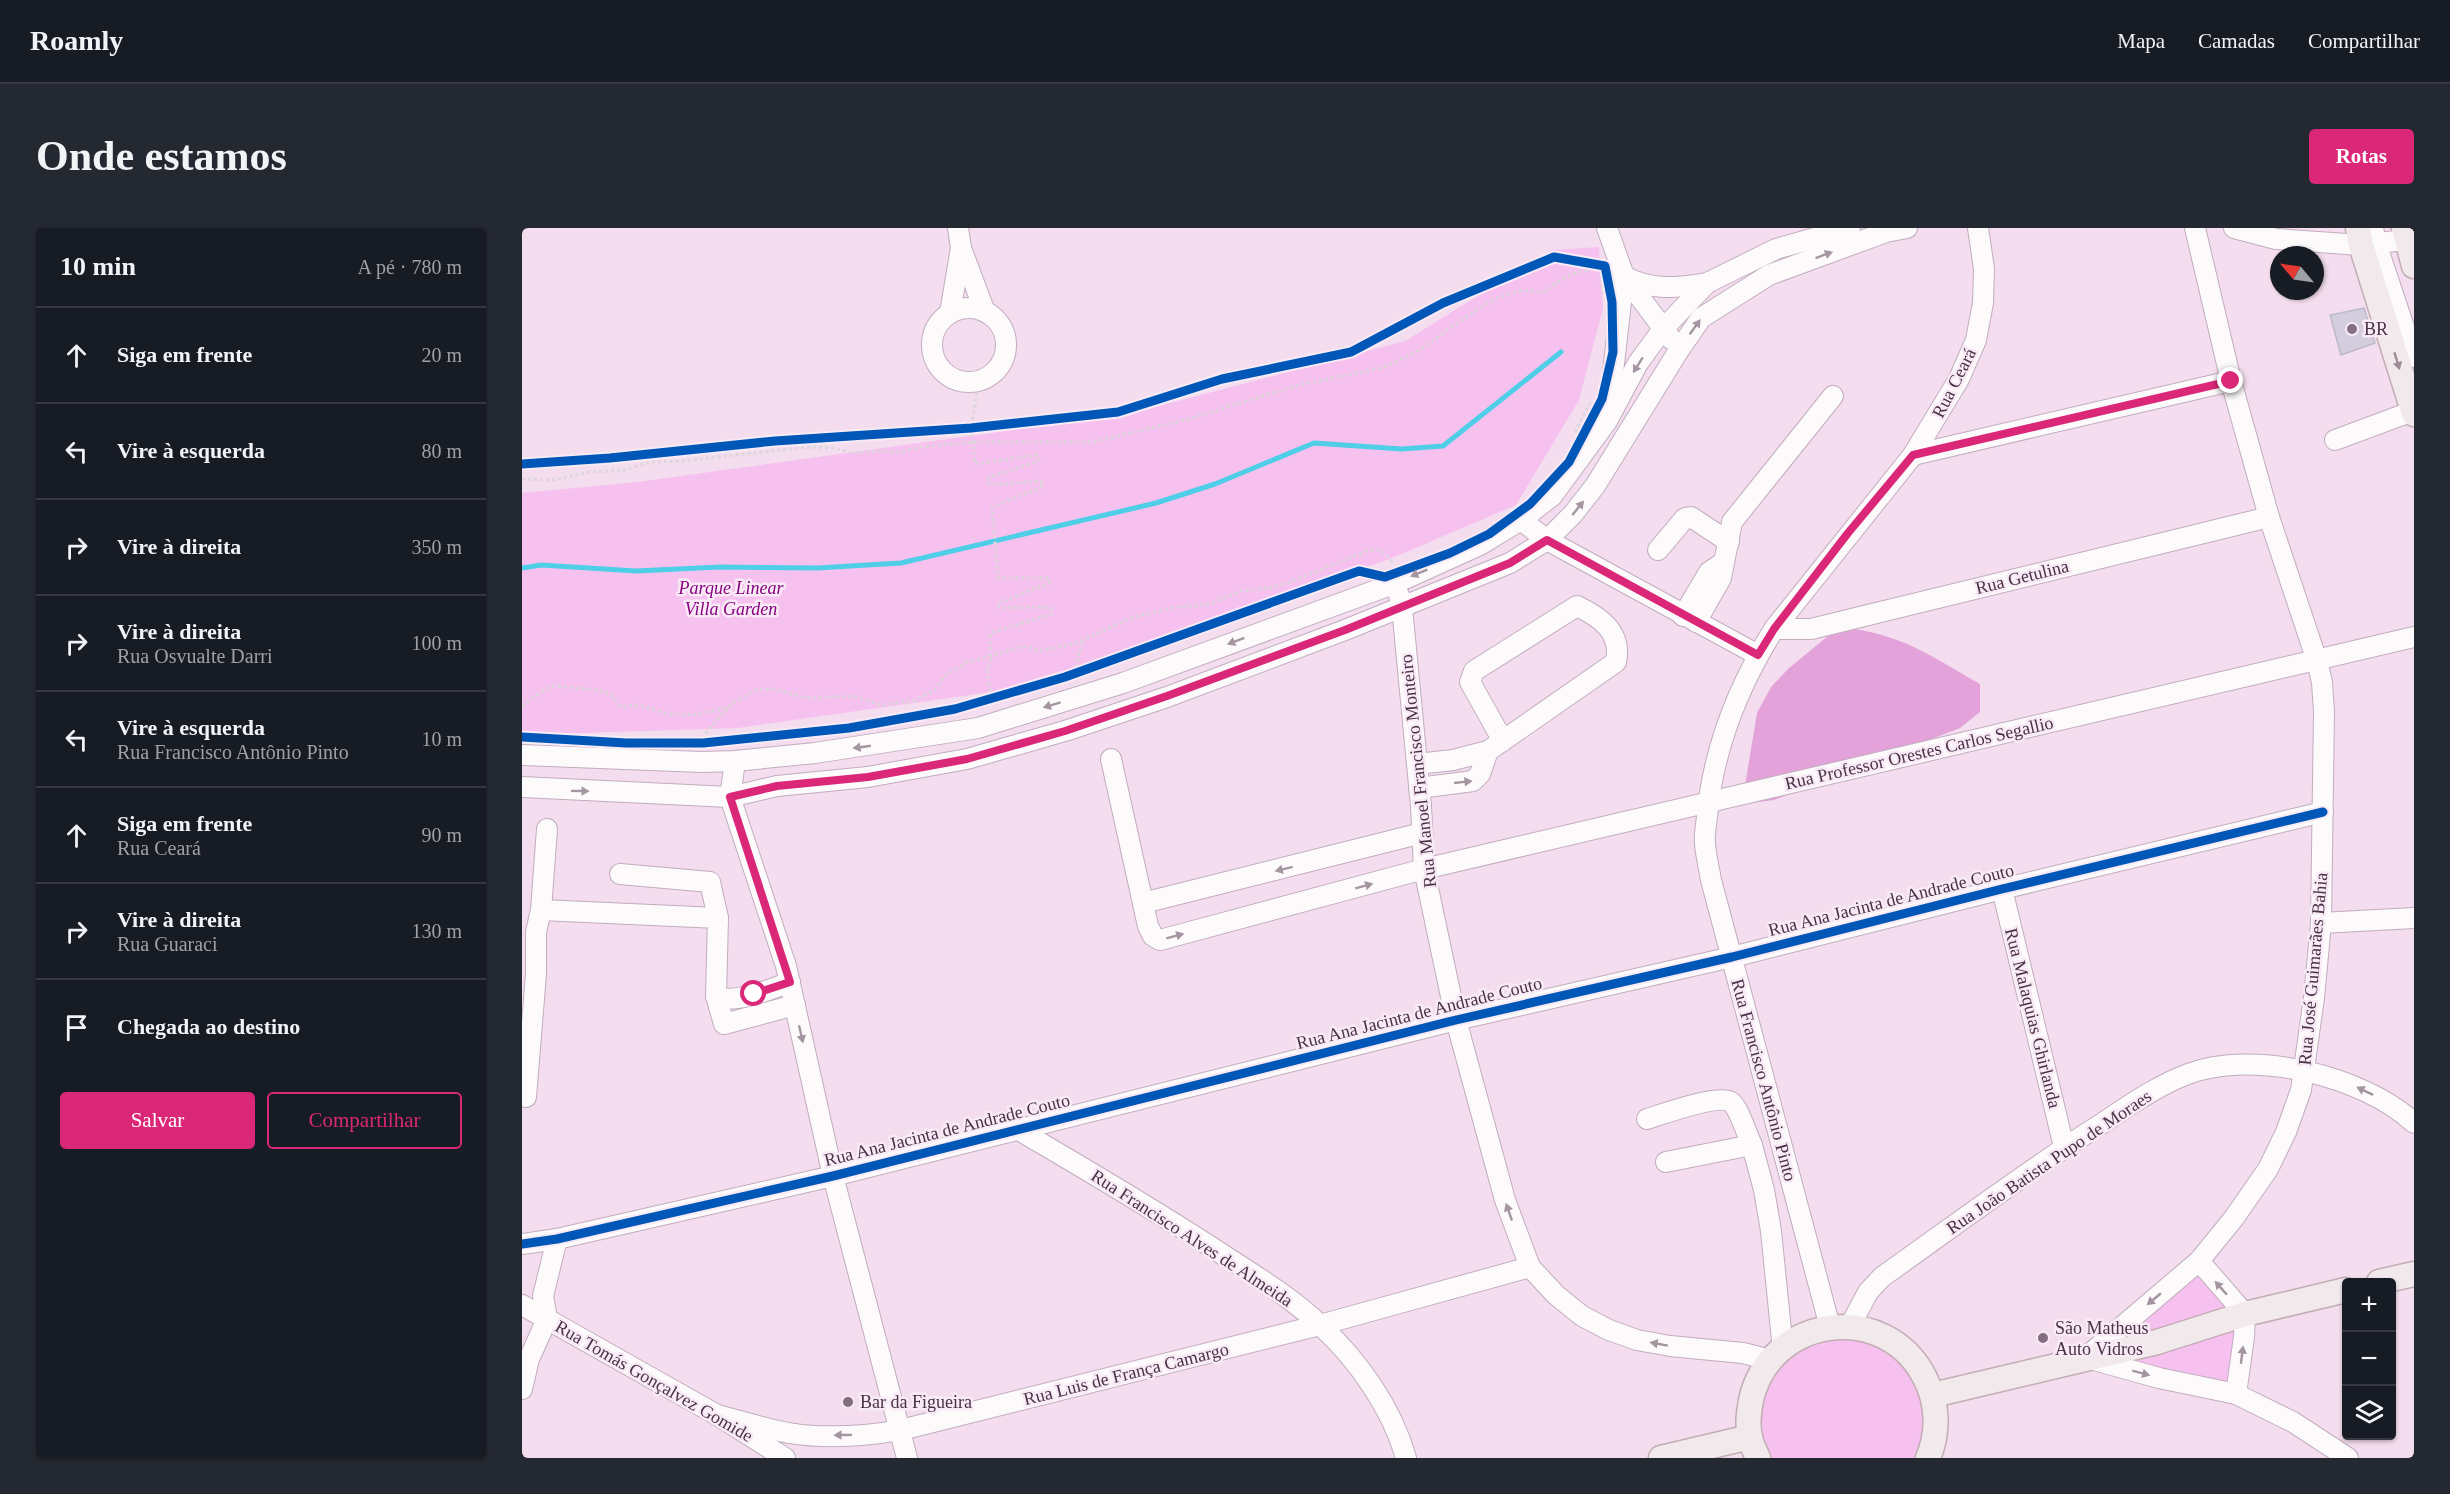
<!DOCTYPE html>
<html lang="pt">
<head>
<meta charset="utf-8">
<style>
  :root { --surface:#171b24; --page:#242831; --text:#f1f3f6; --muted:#9ea1a6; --line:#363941; --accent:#db2777 }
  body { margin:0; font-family:"Times New Roman",serif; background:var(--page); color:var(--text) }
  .controls { position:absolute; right:18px; bottom:18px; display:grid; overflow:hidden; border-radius:6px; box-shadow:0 2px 4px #0004 }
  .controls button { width:54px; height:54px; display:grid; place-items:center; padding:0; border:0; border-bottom:2px solid var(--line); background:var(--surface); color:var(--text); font:30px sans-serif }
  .compass { position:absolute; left:1748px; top:18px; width:54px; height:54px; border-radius:50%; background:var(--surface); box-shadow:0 2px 4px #0004; rotate:299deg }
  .stop { position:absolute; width:18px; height:18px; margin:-14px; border:4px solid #db2777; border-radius:50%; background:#fff }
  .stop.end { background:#db2777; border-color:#fff; box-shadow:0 2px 6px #0008 }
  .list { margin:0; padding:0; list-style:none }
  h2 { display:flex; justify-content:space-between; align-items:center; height:78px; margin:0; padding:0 24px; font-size:26px }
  h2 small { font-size:20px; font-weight:400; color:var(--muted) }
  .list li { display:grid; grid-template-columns:39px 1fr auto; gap:18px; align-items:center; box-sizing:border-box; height:96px; padding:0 24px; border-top:2px solid var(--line) }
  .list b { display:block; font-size:22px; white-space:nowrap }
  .list p { margin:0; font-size:20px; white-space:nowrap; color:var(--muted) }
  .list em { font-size:20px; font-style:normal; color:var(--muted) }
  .actions { display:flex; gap:12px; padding:18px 24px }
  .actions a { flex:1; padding:14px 0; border:2px solid var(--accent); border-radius:6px; text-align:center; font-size:21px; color:var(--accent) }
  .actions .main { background:var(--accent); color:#fff }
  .icon { flex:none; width:33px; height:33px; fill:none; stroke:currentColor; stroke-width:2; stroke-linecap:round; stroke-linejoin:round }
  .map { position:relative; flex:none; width:1892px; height:1230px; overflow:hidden; border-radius:6px }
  header { display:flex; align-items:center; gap:36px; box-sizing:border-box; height:84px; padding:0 30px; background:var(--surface); border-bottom:2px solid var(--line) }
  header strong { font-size:28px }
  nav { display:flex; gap:33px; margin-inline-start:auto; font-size:21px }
  .intro { display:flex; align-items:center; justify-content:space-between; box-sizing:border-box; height:144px; padding:0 36px }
  h1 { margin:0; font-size:42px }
  .button { padding:15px 27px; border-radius:6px; background:var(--accent); color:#fff; font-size:21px; font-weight:700 }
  main { display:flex; gap:36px; padding:0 36px }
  aside { flex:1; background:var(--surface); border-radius:6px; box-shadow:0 2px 4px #0004 }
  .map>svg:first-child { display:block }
  .green { fill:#f7c1ef }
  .forest { fill:#e4a2da }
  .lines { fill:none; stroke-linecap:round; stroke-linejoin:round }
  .stream { stroke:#4ecee7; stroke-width:5 }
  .building { fill:#d4cdde; stroke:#beb8cb; stroke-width:1.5 }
  .minor-casing { stroke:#c1adbe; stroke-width:22 }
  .major-casing { stroke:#c2adb4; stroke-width:27 }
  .path { stroke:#ded6dc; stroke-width:3; stroke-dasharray:3 3; stroke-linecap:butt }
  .minor { stroke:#fdfafc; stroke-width:20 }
  .major { stroke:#f1e9eb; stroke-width:24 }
  .cycleway-casing { stroke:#f8ebf6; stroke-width:13 }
  .cycleway { stroke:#0057b8; stroke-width:9 }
  .oneway { fill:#a496a1 }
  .oneway2 { fill:#9e8d98 }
  .route { stroke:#db2777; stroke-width:8 }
  .poi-dot { fill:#856d81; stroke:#f8ebf6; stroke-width:2 }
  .labels { text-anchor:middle; stroke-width:5; stroke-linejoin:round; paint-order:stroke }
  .poi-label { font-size:18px; fill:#4a3146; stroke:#f8ebf6; text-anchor:start }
  .street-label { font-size:18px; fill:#4a3146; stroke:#f8ebf6 }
  .park-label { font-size:18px; font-style:italic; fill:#890280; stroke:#f8ebf6 }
</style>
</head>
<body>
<header>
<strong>Roamly</strong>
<nav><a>Mapa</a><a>Camadas</a><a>Compartilhar</a></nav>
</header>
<div class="intro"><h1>Onde estamos</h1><a class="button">Rotas</a></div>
<main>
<aside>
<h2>10 min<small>A pé · 780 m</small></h2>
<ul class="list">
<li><svg class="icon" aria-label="ahead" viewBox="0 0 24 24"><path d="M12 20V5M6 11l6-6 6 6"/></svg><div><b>Siga em frente</b></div><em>20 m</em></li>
<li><svg class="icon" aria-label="left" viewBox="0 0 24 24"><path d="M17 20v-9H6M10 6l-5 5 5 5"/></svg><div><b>Vire à esquerda</b></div><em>80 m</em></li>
<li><svg class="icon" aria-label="right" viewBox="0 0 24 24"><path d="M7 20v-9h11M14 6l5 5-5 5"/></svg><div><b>Vire à direita</b></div><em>350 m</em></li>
<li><svg class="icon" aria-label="right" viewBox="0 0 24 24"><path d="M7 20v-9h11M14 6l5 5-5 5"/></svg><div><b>Vire à direita</b><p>Rua Osvualte Darri</p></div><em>100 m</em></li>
<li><svg class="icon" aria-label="left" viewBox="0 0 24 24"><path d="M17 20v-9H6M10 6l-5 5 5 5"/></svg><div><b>Vire à esquerda</b><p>Rua Francisco Antônio Pinto</p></div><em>10 m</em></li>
<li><svg class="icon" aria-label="ahead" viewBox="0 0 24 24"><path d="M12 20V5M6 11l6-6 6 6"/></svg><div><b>Siga em frente</b><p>Rua Ceará</p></div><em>90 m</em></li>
<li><svg class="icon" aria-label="right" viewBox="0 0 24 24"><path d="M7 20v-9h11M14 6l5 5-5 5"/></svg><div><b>Vire à direita</b><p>Rua Guaraci</p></div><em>130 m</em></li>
<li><svg class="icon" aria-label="arrive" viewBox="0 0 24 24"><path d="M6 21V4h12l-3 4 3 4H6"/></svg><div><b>Chegada ao destino</b></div></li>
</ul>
<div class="actions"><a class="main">Salvar</a><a>Compartilhar</a></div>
</aside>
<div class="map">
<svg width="1892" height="1230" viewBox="0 0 1892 1230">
  <rect width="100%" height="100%" fill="#f3ddee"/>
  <g class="green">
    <path d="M1077 19 1081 80 1057 172 994 277 868 331 490 461 216 500 0 507V265L116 254 607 186 883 113 1030 22Z"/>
    <path d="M1677 1033 1723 1086 1714 1166 1563 1130Z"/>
    <path d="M1328 1098 1397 1137 1406 1230H1236L1226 1186 1248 1132Z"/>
  </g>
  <path class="forest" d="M1333 401C1384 409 1414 431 1458 456V484L1438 500 1252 572 1220 576 1235 485 1249 459 1266 441 1306 408Z"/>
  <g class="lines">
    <path class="stream" d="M0 340 19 337 114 343 198 339 295 340 379 335 634 275 693 256 792 215 880 221 921 218 1039 124"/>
  </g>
  <path class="building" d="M1842 80 1853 115 1819 127 1808 87Z"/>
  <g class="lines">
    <g class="minor-casing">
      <g id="minor">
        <path d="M436 0 439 20 463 84"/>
        <path d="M1085 0 1102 48 1149 111"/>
        <path d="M1712 0 1754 11 1839 17 1892 11"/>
        <path d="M1851 0 1854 15 1892 129"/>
        <path d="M1102 48C1129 63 1155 60 1185 55"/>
        <circle cx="447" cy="117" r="37"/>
        <path d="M428 85 439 20"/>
        <path d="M1087 179 1102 48"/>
        <path d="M1813 212 1891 183"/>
        <path d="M1391 227 1709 153"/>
        <path d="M999 292 1025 312 1236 427"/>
        <path d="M1136 322 1163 290 1169 289 1207 314"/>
        <path d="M877 367 880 379 899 578 902 641 934 792 983 972 1008 1039 1034 1067 1060 1088 1087 1102 1115 1112 1148 1118 1221 1125 1248 1132"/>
        <path d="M1161 388 1187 344 1199 336"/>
        <path d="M1174 394 1199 350 1210 294 1311 168"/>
        <path d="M1252 401H1289L1747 289"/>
        <path d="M0 527 180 534 213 533 293 525 456 500 601 455 874 355 958 317 999 292 1030 268 1085 193 1116 135 1141 101 1185 55 1254 21 1328 0"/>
        <path d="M589 531 626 698 631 708 638 712 902 641 1892 409"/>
        <path d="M213 533 208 569 264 738 311 948 385 1230"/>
        <path d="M895 536 931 532 966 523 1094 434C1100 405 1080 390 1055 378L952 443 948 454 981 513"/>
        <path d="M0 559 208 569 255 558 346 549 445 531 543 503 645 469 823 402 988 335 1025 312 1051 286 1073 258 1157 122 1179 90 1247 47 1364 4 1385 0"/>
        <path d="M897 560 951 553 958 546 966 523"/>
        <path d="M98 646 188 654 196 690"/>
        <path d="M1480 661 1542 919"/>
        <path d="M621 675 900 605"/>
        <path d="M19 682 25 601"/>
        <path d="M1799 695 1892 690"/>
        <path d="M194 768C211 777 250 761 268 754"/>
        <path d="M4 869 14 746V704L19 682 196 690 194 768 202 796 273 777"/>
        <path d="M1125 891C1141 886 1196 866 1209 874 1217 880 1225 907 1230 917"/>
        <path d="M495 901C566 943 637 984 706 1030 737 1050 771 1071 798 1097 836 1132 870 1180 884 1230"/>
        <path d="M1144 934 1230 917 1242 962 1249 1003 1261 1122"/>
        <path d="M0 1016 35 1011 311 948 934 792 1210 729 1480 661 1801 584"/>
        <path d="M1677 1033 1723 1086 1722 1109 1714 1166"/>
        <path d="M0 1077 195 1187 263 1230"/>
        <path d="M1328 1098 1346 1064 1360 1049C1432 998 1502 945 1576 898 1605 879 1634 858 1666 846 1731 821 1842 848 1892 895"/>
        <path d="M1308 1099 1189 652C1187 640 1184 628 1183 616 1182 607 1184 598 1185 589 1191 522 1217 457 1252 401L1391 227 1437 151 1454 112 1461 75 1462 41 1456 0"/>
        <path d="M1563 1130 1677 1033 1712 990 1746 941 1764 904 1779 862 1792 770 1799 695 1802 484 1800 454 1795 433 1747 289 1709 153 1673 0"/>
        <path d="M1565 1130 1637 1150 1714 1166 1771 1194 1826 1230"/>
        <path d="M0 1161 7 1131 25 1091 21 1068 35 1011"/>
        <path d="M195 1187C219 1193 243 1201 267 1205 303 1211 344 1208 379 1202L798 1097 1008 1039"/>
      </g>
    </g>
    <g class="major-casing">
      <g id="major">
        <path d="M1836 0 1839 17 1892 186"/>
        <path d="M1882 0 1892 38"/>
        <path d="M1857 1054 1892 1046"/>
        <path d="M1411 1167 1635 1114 1723 1086 1824 1062"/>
        <path d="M1139 1230 1228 1209"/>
        <path d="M1236 1230C1233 1223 1229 1216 1228 1209 1225 1196 1227 1184 1229 1172 1248 1087 1364 1072 1403 1150 1416 1175 1417 1204 1406 1230"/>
      </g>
    </g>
    <g class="path">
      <path d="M457 153 449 200 453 236 515 227 517 231 514 234 468 249 465 253 469 257 516 253 522 256 517 260 470 279 476 350H527V355L477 375 475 377 477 380 527 379 530 381 529 386 472 404 468 407V433L465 446 470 470"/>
      <path d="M1053 204 1069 173"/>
      <path d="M0 251 32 252 68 244 102 242 129 234 160 233 286 219 312 220 332 225 359 223 378 224 399 219 451 214H571L667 191 777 157 859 140 893 125 950 85 975 70 1001 62 1022 64C1042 50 1052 41 1078 42L1081 67"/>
      <path d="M558 451 554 437 561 412"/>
      <path d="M0 478 23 461 32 458 78 462 89 467 99 479 117 477 146 486 169 487 201 481 233 462 251 461 284 470 330 468 359 477 393 472 413 462 423 448 444 435 503 418 517 423 552 416 609 390 648 380 688 376 718 363 748 360 766 355 847 322H859L869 332 870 337"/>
      <path d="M181 517 183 506 209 477"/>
    </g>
    <use href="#minor" class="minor"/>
    <use href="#major" class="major"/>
    <g class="cycleway-casing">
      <g id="cycleway">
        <path d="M0 236 88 230 253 213 449 200 596 184 700 151 829 124 921 75 1032 29 1083 38 1090 74 1091 124 1080 171 1047 234 1008 276 967 306 928 325 863 349 837 343 543 449 433 481 327 500 181 515H104L0 509"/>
        <path d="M0 1016 35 1011 311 948 934 792 1210 729 1480 661 1801 584"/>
      </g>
    </g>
    <use href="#cycleway" class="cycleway"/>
  </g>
  <defs><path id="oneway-solid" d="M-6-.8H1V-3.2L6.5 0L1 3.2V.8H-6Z" transform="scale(1.5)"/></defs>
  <g class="oneway">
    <use href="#oneway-solid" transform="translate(1302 27) rotate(-20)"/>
    <use href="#oneway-solid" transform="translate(1173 99) rotate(-54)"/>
    <use href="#oneway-solid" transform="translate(1116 137) rotate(122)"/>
    <use href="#oneway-solid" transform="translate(1056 280) rotate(-51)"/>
    <use href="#oneway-solid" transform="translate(897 345) rotate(158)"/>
    <use href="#oneway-solid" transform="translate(714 413) rotate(159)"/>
    <use href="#oneway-solid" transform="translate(530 477) rotate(163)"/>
    <use href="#oneway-solid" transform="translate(340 519) rotate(172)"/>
    <use href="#oneway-solid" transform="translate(941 554) rotate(-6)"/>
    <use href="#oneway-solid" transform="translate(58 563) rotate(1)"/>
    <use href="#oneway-solid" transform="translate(762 641) rotate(166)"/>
    <use href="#oneway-solid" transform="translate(842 658) rotate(-15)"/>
    <use href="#oneway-solid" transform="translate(653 708) rotate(-15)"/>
    <use href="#oneway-solid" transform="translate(279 806) rotate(77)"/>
    <use href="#oneway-solid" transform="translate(1843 863) rotate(-154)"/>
    <use href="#oneway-solid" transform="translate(987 984) rotate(-109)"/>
    <use href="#oneway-solid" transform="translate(1699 1060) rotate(-131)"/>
    <use href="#oneway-solid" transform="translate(1632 1071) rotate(140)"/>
    <use href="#oneway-solid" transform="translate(1137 1116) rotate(-170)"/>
    <use href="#oneway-solid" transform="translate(1720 1127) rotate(-83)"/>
    <use href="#oneway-solid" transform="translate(1619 1145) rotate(15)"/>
    <use href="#oneway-solid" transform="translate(321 1207) rotate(179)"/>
  </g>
  <use class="oneway2" href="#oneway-solid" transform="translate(1875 133) rotate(73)"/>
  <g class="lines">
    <path class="route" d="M232 766 268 754 208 569 255 558 346 549 445 531 543 503 645 468 823 402 988 335 1025 312 1236 427 1252 401 1326 305 1391 227 1709 153"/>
  </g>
  <g class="poi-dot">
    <circle cx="1830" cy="101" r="6"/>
    <circle cx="1521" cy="1110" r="6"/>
    <circle cx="326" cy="1174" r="6"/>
  </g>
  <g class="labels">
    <g class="poi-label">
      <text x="1842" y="107">BR</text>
      <text x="1533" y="1106">São Matheus<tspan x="1533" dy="21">Auto Vidros</tspan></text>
      <text x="338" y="1180">Bar da Figueira</text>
    </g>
    <g class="street-label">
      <text transform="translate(1432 155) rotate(-63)" y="6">Rua Ceará</text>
      <text transform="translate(1500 349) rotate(-14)" y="6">Rua Getulina</text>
      <text transform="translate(1397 525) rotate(-13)" y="6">Rua Professor Orestes Carlos Segallio</text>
      <text transform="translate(896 543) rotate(-96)" y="6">Rua Manoel Francisco Monteiro</text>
      <text transform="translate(1369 672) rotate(-14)" y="6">Rua Ana Jacinta de Andrade Couto</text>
      <text transform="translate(1791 741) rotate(-85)" y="6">Rua José Guimarães Bahia</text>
      <text transform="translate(897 785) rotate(-14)" y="6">Rua Ana Jacinta de Andrade Couto</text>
      <text transform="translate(1511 790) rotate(76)" y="6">Rua Malaquias Ghirlanda</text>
      <text transform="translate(1242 852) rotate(75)" y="6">Rua Francisco Antônio Pinto</text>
      <text transform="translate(425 902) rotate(-14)" y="6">Rua Ana Jacinta de Andrade Couto</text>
      <text transform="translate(1527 934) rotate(-34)" y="6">Rua João Batista Pupo de Moraes</text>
      <text transform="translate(670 1010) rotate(33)" y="6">Rua Francisco Alves de Almeida</text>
      <text transform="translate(604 1146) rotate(-14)" y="6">Rua Luis de França Camargo</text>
      <text transform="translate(132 1153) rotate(30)" y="6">Rua Tomás Gonçalvez Gomide</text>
    </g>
    <g class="park-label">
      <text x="209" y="366">Parque Linear<tspan x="209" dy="21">Villa Garden</tspan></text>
    </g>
  </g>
</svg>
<div class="controls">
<button>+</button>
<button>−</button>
<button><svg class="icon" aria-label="layers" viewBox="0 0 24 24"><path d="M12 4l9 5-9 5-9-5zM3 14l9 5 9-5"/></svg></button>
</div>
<svg class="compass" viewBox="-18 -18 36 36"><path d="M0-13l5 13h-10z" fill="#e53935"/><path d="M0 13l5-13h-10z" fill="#9ea1a6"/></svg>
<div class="stop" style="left:232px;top:766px"></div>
<div class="stop end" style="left:1709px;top:153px"></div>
</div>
</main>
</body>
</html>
